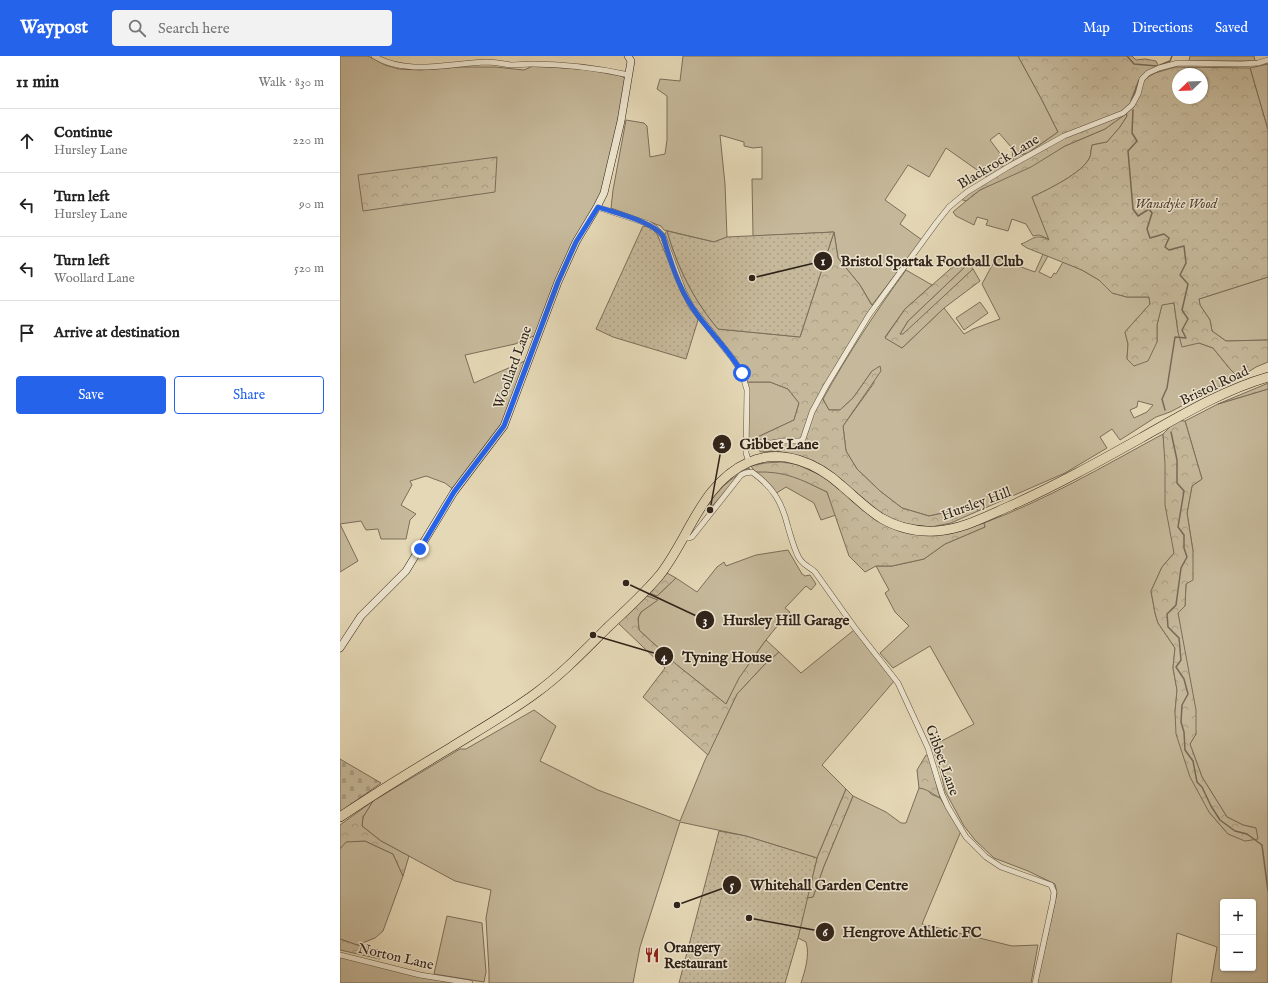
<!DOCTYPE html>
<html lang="en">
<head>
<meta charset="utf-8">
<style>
  :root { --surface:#fff; --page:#f2f2f2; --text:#222; --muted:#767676; --line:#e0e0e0; --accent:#2563eb }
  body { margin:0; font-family:"IM FELL English",serif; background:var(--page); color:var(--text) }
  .controls { position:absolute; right:12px; bottom:12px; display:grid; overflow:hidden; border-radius:4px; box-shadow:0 1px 3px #0004 }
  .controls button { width:36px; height:36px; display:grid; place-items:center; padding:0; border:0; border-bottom:1px solid var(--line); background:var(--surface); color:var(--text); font:20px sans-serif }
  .compass { position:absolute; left:832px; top:12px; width:36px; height:36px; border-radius:50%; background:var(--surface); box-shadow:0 1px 3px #0004; rotate:247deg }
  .stop { position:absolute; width:12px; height:12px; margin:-9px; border:3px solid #2563eb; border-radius:50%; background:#fff }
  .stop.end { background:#2563eb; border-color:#fff; box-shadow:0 1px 4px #0008 }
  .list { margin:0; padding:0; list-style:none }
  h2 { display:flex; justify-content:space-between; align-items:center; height:52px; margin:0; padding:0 16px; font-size:17px }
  h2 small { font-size:13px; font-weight:400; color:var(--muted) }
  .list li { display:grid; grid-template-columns:26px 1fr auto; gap:12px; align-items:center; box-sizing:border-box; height:64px; padding:0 16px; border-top:1px solid var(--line) }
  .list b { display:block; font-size:15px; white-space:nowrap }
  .list p { margin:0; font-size:13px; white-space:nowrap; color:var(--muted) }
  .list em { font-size:13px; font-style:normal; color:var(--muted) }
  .actions { display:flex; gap:8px; padding:12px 16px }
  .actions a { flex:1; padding:9px 0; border:1px solid var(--accent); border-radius:4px; text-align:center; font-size:14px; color:var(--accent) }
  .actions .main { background:var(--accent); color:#fff }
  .icon { flex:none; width:22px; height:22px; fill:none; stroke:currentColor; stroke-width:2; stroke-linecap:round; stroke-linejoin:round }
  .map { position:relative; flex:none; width:928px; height:927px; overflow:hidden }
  header { display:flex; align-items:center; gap:24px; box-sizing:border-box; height:56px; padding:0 20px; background:var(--accent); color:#fff }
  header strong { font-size:19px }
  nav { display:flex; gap:22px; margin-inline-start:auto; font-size:14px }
  .search { width:280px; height:36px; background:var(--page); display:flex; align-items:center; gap:10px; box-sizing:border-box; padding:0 14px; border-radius:4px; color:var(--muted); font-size:15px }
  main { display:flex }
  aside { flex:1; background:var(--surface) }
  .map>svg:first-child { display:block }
  .grass { fill:#c6b99b; stroke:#7b6e5a; fill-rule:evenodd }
  .forest { fill:url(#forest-crowns); stroke:#7b6e5a; fill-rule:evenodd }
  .cemetery { fill:url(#cemetery-stones); stroke:#7b6e5a }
  .park { fill:url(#park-dots); stroke:#7b6e5a }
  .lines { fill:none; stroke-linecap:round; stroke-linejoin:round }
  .stream { stroke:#776a57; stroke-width:1.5 }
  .street-casing { stroke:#5d5040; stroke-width:6 }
  .secondary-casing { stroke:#302319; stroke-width:8 }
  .highway-casing { stroke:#302319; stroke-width:10 }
  .street { stroke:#eee6d0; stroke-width:5 }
  .secondary { stroke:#eee6d0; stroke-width:7 }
  .highway { stroke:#e5d8b6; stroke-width:9 }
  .route { stroke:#2563eb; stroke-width:5 }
  .labels { text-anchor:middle; stroke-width:3; stroke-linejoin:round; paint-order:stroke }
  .street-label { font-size:14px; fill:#302319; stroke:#eee6d0 }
  .park-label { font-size:14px; font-style:italic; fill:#56483a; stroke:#eee6d0 }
  .poi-label { font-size:14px; font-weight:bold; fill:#302319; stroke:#eee6d0; text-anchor:start }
  .leader { fill:none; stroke:#302319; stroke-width:1.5 }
  .callout-dot { fill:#302319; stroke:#eee6d0; stroke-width:1.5 }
  .mark-label { font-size:12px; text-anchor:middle; font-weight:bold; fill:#fff }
  .callout-label { font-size:15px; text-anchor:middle; font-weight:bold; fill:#302319; stroke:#eee6d0; stroke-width:3; stroke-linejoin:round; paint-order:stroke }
</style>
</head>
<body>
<header>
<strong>Waypost</strong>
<div class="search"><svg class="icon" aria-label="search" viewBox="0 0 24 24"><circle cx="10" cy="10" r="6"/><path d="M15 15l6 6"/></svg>Search here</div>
<nav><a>Map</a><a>Directions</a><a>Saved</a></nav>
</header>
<main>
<aside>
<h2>11 min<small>Walk · 830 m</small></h2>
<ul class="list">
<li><svg class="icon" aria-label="ahead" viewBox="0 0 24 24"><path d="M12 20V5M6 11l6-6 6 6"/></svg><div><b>Continue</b><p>Hursley Lane</p></div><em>220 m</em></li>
<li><svg class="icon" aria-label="left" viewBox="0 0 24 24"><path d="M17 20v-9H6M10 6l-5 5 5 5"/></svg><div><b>Turn left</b><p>Hursley Lane</p></div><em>90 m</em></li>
<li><svg class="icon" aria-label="left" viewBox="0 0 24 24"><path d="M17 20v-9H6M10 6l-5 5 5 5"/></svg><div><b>Turn left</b><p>Woollard Lane</p></div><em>520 m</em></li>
<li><svg class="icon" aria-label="arrive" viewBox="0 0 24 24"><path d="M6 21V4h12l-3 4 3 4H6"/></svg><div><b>Arrive at destination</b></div></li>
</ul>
<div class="actions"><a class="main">Save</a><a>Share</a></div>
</aside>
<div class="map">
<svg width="928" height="927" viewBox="0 0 928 927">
  <defs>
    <pattern id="forest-crowns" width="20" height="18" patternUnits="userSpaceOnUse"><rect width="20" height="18" fill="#c6b99b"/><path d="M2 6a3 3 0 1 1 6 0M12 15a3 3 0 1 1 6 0" fill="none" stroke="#aa9f85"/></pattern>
    <pattern id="cemetery-stones" width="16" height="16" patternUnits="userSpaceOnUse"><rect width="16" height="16" fill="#c6b99b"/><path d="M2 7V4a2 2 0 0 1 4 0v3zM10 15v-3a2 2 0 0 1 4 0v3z" fill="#aa9f85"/></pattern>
    <pattern id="park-dots" width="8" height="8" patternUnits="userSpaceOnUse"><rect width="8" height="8" fill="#c6b99b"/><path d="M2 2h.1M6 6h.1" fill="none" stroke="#aa9f85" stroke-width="1.8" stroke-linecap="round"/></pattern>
  </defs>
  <rect width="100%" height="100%" fill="#e5d8b6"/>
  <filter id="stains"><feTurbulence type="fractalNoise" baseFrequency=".005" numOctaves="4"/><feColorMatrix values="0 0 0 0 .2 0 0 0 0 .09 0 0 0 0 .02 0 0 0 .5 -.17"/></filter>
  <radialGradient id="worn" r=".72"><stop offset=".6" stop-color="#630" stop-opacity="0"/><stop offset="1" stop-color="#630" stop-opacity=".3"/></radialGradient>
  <g class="grass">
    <path d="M0 0H28L45 9 59 13 81 14 119 11H155L184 14 193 10 240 13 270 17 282 20 286 24 263 137 196 279 175 288 125 299 134 327 187 304 162 369 114 434 105 427 86 420 70 425 72 429 61 449 76 458 70 464 66 483H41L38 473 26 474 21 465 0 468 18 505 0 516Z"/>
    <path d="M343 0H678L702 44 718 76 688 97 680 99 672 92 659 77 650 84 665 104 662 112 647 121 606 92 589 121 568 109 545 144 566 159 560 168 582 184 532 249 520 229 498 202 494 176 413 180 412 123H422V91L413 92 404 90V86L380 79 385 128 387 181 374 186 324 174 321 170 271 152 273 134 286 64 304 67 307 70 310 101 325 98 327 84V40L317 33 320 23 340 25Z"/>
    <path d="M850 0H914L915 5H849Z"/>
    <path d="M928 8V74L910 12Z"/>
    <path d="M786 57 787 60 780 71 767 86 752 89C751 93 751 98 750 101 743 117 707 134 692 141L709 183 699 179 693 180 686 168 672 163 668 175 646 169 648 164 637 161 634 169 616 160 613 156 626 145 640 134 725 90 765 73Z"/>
    <path d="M703 198 708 200 699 216 711 222 714 217 716 218 723 206 742 214 759 224 772 237 787 241H809L810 248 785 276 788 288 787 303 817 286V269L822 248 834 247 838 276 859 287 873 292 890 313 899 322 888 326 830 356 816 361 780 384 772 373 760 381 767 392 725 417 638 455 636 450 589 460 562 452 540 435 517 413 506 395 503 370 534 327 532 315 513 342 500 354H489L483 343C508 298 536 255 566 214L592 229 565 253 545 281 562 292 604 252 624 278 633 273 660 263 642 228 656 202 695 216ZM798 345 813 349 807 356 794 362 790 354 797 351Z"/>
    <path d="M629 207 633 213 563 279 560 278 568 265Z"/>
    <path d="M928 221V284L886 285 872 275 870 264 860 249 859 243Z"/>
    <path d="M640 246 648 257 624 274 616 262Z"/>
    <path d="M405 326H430L448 333 459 347 454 364 407 386Z"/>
    <path d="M928 333V927H871L877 891 837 877 831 927H697L717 837 715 828 688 815 654 802 635 784 624 770 605 735 601 717 592 690 634 668 590 590 553 612 540 597 569 570 555 556 545 537 549 534 536 510H552L584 503 605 488 645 471 644 467C706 444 764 410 823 378L834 497 822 511 811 535 815 557 818 567 835 592 833 612 837 634 835 656 869 756 888 778 916 772 903 769 887 761 862 721 850 688 856 678 838 557 845 550 846 528 853 495 847 457 852 430 862 423 845 365 878 348ZM883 846H913V912H883Z"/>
    <path d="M409 412 410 414 397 422 374 448 366 455C370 437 395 420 409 412Z"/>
    <path d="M430 415 452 419 487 436 496 459 481 464 474 447 446 431 435 438 412 416Z"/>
    <path d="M448 494 462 518 465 520 470 519 476 528 471 534 466 530 445 552 450 556C424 583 403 615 386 648L337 609 299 574 298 562 301 556 317 544 307 540V536L317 540 336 522 357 536 377 511 384 506 386 510 416 499Z"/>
    <path d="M514 574 555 624 482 709 506 733 477 802 406 780 340 766 300 891 293 927H149V916L146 862 151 834 115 825 41 785 22 770 23 761 33 745 120 693H126L194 654 216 670 200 705 258 734 340 765 365 704 397 638 424 609 439 596 461 617Z"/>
    <path d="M579 732 587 733 591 738 600 742 621 775 582 868 672 890 698 889 691 927H461C465 915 470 899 466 886L458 882 467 842 473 841 484 810 513 740 546 756 561 767H566Z"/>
    <path d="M5 785H25L53 798 63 820 43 875 35 882 17 889 0 883V793Z"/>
    <path d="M107 860 142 867 146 916 144 926 94 918Z"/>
    <path d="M0 901 117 927H0Z"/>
  </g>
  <g class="forest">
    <path d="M678 0H792L796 4 805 3 816 5 819 11 800 26 815 17 835 11 910 12 928 74V221L859 243 860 249 870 264 872 275 886 285 928 284V306L916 311 899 322 890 313 873 292 859 287 842 291 838 276 834 247 822 249 817 269V286L808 305 794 310 787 303 788 288 785 276 810 248 809 241H787L772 237 759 224 742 214 687 192 681 188C688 186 693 180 700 181 703 181 707 183 709 184L692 141C707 134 743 117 750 101 751 98 751 93 752 89L767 86 780 71 787 60 786 58 765 73 725 90 691 111 640 134 626 145 617 142 647 121 673 105 672 92 680 99 688 97 718 76 702 44ZM838 18H862V42H838Z"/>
    <path d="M157 101 155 136 23 155 18 119Z"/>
    <path d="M327 175C338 212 353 243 378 273L460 281 494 176 498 202 520 229 531 248 535 252 481 340 489 354H500L513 342 532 315 540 310 541 315 503 370 506 395 517 413 540 435 562 452 589 460 636 450 638 455 611 467 591 471 580 470 559 466 544 459 532 451 494 418 463 401 436 395 421 396 407 386 454 364 459 347 448 333 430 326H405L402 317 351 250 323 180Z"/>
    <path d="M625 200 629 207 568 265 560 278H563L633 213 640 225 604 252 562 292 545 282 565 253Z"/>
    <path d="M928 327V333L878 348 926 328Z"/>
    <path d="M833 364 845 365 862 423 852 430 847 457 853 495V524L846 528 845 550 838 557 856 654V678L850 688 862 721 887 761 903 769 916 772 918 783 905 785 888 778 869 756 850 721 836 678 835 656 837 634 833 612 835 592 818 567 815 557 811 535 822 511 834 497 825 449V408L823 378 828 373Z"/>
    <path d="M441 406 456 408 476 417 575 478C599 481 621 474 644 467L645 471 605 488 584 503 552 510H536L525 516 509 500 487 436C460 423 446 415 415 416L411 410 425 407Z"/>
    <path d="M327 517 336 522 317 540 307 536Z"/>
    <path d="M307 540 318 544 301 556 298 562 299 574 337 609 386 648 399 622 426 584 439 596 424 609 397 638 368 699 303 641 325 612 277 566Z"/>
    <path d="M586 699 589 700 600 742C593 738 587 733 579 732L577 714Z"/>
    <path d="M506 733 513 740 484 810 473 841 467 842 477 802Z"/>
    <path d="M33 745 23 761 22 770 41 785 69 800 63 820 53 798 25 785 6 786 0 793V769Z"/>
    <path d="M0 883 17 889 42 895 40 903 0 894Z"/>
  </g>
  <path class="cemetery" d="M0 703 41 727 0 756Z"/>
  <g class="park">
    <path d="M303 170 312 172 317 178 341 234 358 264 346 303 273 281 256 273Z"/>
    <path d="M327 175 374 186 387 181 494 176 460 281 378 273C353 243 338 212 327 175Z"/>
    <path d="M379 775 406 780 477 802 458 882 445 927H339Z"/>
  </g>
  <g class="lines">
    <g class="stream">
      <path d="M787 0 794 8 817 10"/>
      <path d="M820 9 830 5 832 0"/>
      <path d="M791 45 799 24"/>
      <path d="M793 54 792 77 797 85 788 95 793 153 798 160 809 153 812 157 807 173 810 182 824 178 829 182 825 191 829 194 844 190 846 207 840 219 848 228 842 254 848 263 842 274 846 282 835 281 827 332 822 343 825 354"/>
      <path d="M831 376 837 404V427L844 435 838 471 844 479V492L847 501 841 512 836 549 827 558 828 571 839 582 841 604 836 611 844 623 848 638 842 649 841 666 844 676 845 694 853 705 857 726 862 731 871 750 880 764 895 775 907 778 922 789 928 835"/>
    </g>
    <g class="street-casing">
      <g id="street">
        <path d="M34 0C67 20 110 7 147 6 155 6 163 8 171 9 178 9 185 8 192 8 225 8 257 12 289 19"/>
        <path d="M257 151 309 168 315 172 323 180 343 234 351 250 393 303 402 317 407 334 406 397 409 406"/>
        <path d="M407 386 431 387 443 385H460L463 383 472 356 486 330 529 259 597 166 609 151 627 136 668 111 724 80 783 57 792 49 798 38 802 23 808 17 819 12 838 7 901 8 918 7 928 4"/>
        <path d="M343 482H349L352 481 401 419 405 417 412 416C433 431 442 446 448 471 451 481 454 493 459 502 464 510 470 511 475 516L515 572 558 627 588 692 602 738 608 751 626 781 646 801 661 811 711 829 714 836 713 844 695 927"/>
        <path d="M0 899 80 919 130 927"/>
      </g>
    </g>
    <g class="secondary-casing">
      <path id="secondary" d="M0 592 21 560 66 515 114 436 164 370 218 226 236 186 257 151 264 137 281 65 291 5 288 0"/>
    </g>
    <g class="highway-casing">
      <path id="highway" d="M0 761C36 737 73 714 110 692 139 674 169 657 196 637 222 618 244 595 267 572 285 555 303 539 319 520 349 483 361 427 409 406 442 392 477 407 502 430 515 441 527 453 541 462 558 472 577 476 596 475 621 474 647 460 670 450 715 430 758 406 801 382 842 359 883 334 928 321"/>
    </g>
    <use href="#street" class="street"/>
    <use href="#secondary" class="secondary"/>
    <use href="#highway" class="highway"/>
  </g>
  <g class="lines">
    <path class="route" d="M80 493 114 436 164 370 218 226 236 186 258 151C275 157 312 165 323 180 330 204 338 230 352 251 367 274 389 293 402 317"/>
  </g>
  <defs>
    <g id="restaurant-bare" transform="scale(1.2)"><path d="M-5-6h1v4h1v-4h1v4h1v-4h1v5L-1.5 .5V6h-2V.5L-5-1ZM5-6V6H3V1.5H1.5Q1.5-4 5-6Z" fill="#8f2418" stroke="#eee6d0" stroke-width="2.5" paint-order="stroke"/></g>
  </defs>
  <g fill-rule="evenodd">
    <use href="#restaurant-bare" x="312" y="899"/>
  </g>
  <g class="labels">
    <g class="street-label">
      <text transform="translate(658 105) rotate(-31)" y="5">Blackrock Lane</text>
      <text transform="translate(172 311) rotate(-70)" y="5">Woollard Lane</text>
      <text transform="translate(874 329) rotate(-25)" y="5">Bristol Road</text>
      <text transform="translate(636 447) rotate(-20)" y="5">Hursley Hill</text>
      <text transform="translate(603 704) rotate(70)" y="5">Gibbet Lane</text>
      <text transform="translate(56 900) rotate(13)" y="5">Norton Lane</text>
    </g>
    <g class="park-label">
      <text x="836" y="152">Wansdyke Wood</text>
    </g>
    <g class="poi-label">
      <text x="324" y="896">Orangery<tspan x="324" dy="16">Restaurant</tspan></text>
    </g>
  </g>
  <path class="leader" d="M412 222L483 205M370 454L382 388M286 527L365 564M253 579L324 600M337 849L392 829M409 862L485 876"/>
  <g class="callout-dot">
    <circle cx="412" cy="222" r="4"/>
    <circle cx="370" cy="454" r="4"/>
    <circle cx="286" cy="527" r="4"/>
    <circle cx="253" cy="579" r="4"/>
    <circle cx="337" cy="849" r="4"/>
    <circle cx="409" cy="862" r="4"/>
    <circle cx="483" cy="205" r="10"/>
    <circle cx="382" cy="388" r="10"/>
    <circle cx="365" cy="564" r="10"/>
    <circle cx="324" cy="600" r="10"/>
    <circle cx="392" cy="829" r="10"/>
    <circle cx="485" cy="876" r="10"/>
  </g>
  <g class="mark-label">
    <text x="483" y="209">1</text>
    <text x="382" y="392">2</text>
    <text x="365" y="568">3</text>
    <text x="324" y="605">4</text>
    <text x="392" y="833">5</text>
    <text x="485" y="880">6</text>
  </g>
  <g class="callout-label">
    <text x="592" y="210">Bristol Spartak Football Club</text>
    <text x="439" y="393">Gibbet Lane</text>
    <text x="446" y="569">Hursley Hill Garage</text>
    <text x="387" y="606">Tyning House</text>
    <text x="489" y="834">Whitehall Garden Centre</text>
    <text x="572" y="881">Hengrove Athletic FC</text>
  </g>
  <rect width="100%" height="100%" filter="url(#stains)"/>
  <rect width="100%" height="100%" fill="url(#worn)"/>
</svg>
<div class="controls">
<button>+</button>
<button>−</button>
</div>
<svg class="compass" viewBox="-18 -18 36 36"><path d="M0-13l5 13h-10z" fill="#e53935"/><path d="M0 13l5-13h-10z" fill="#767676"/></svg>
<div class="stop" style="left:402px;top:317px"></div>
<div class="stop end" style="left:80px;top:493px"></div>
</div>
</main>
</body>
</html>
